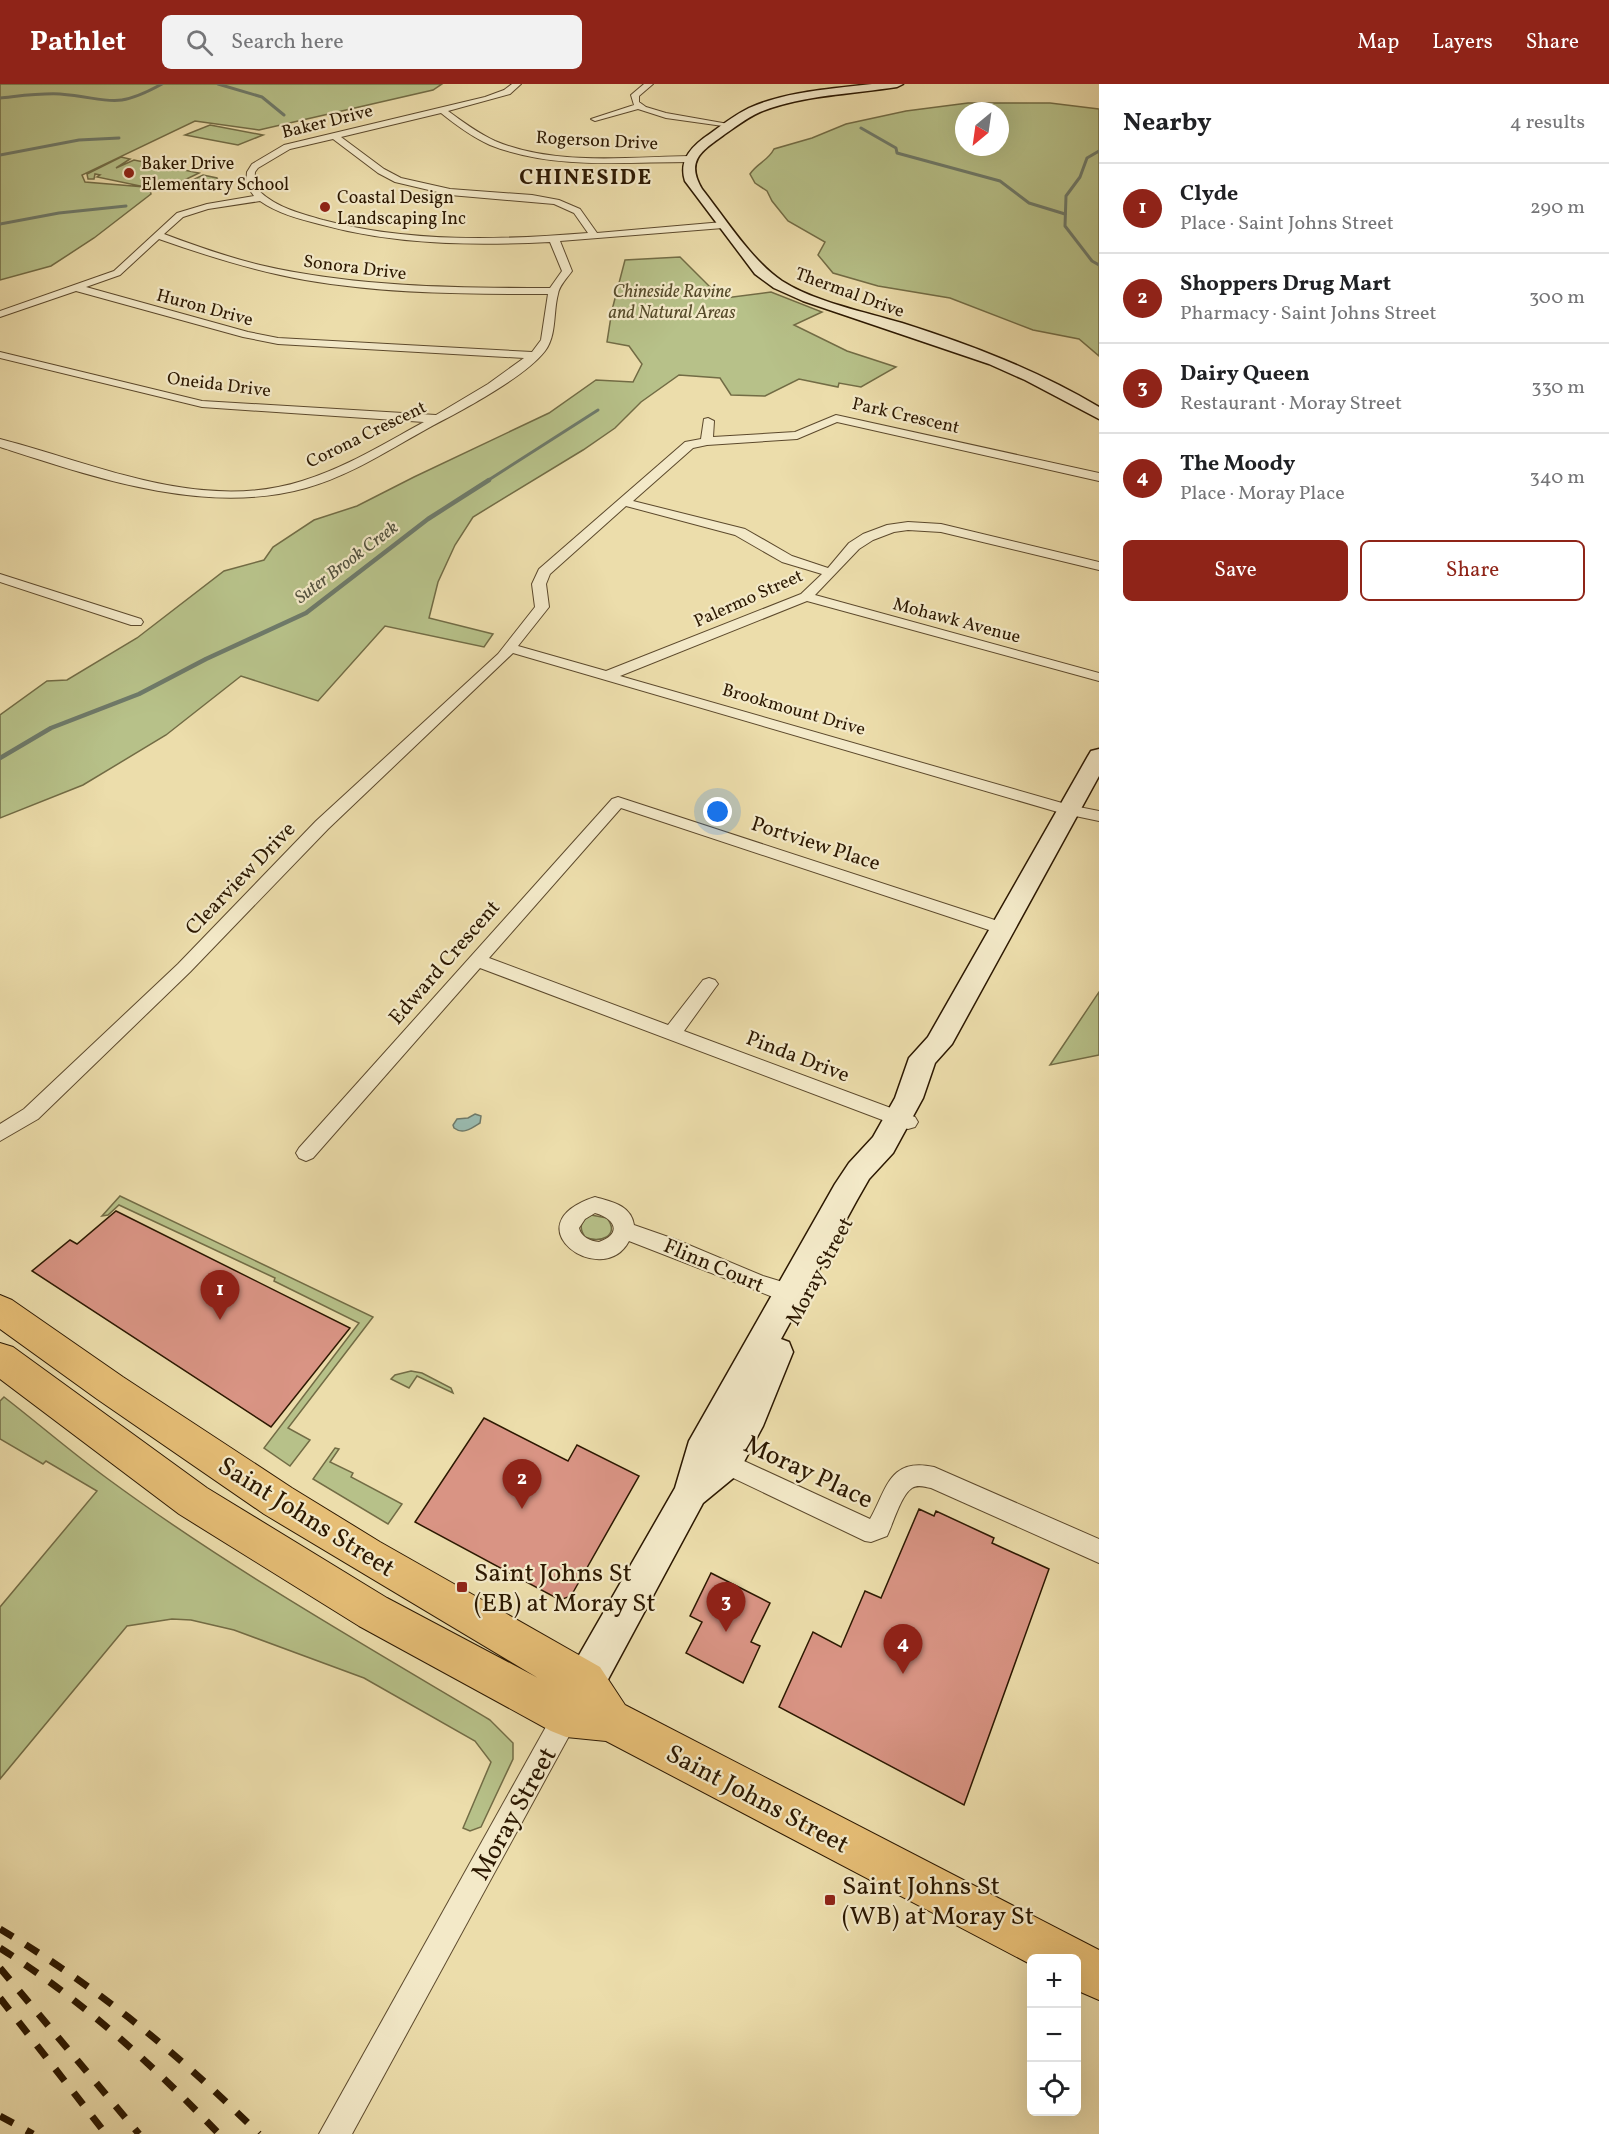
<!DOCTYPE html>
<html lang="en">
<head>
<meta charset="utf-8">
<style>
  :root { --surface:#fff; --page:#f2f2f2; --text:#202124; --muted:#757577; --line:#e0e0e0; --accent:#8f2418 }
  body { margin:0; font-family:Vollkorn,serif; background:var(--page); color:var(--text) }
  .controls { position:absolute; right:18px; bottom:18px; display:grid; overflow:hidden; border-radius:9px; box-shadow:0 6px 24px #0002 }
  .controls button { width:54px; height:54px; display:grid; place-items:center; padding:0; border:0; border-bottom:2px solid var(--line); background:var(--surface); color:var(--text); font:30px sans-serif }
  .compass { position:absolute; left:955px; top:18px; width:54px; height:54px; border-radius:50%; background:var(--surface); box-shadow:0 6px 24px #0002; rotate:209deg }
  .you { position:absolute; left:718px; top:728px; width:21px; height:21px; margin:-15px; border:4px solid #fff; border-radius:50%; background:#1a73e8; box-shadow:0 0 0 9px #1a73e833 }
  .badge { display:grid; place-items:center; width:39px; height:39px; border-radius:50%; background:var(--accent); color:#fff; font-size:20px; font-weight:700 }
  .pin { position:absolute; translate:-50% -50px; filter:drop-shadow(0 2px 3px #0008) }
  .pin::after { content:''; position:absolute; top:32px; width:21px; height:18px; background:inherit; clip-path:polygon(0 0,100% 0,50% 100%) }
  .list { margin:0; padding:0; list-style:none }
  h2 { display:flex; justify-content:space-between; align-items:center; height:78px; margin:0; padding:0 24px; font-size:26px }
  h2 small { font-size:20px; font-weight:400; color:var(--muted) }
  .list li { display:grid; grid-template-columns:39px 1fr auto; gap:18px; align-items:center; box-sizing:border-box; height:90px; padding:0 24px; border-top:2px solid var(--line) }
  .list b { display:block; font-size:22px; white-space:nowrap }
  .list p { margin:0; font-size:20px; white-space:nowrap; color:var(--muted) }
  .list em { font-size:20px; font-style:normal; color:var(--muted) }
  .actions { display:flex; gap:12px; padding:18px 24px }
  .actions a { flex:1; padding:14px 0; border:2px solid var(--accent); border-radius:9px; text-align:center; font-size:21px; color:var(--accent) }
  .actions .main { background:var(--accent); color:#fff }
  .icon { flex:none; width:33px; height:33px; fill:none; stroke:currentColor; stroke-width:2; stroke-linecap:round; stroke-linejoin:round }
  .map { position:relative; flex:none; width:1099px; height:2050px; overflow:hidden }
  header { display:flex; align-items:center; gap:36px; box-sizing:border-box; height:84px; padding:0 30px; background:var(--accent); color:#fff }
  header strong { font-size:28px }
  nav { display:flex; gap:33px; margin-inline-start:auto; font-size:21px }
  .search { width:420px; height:54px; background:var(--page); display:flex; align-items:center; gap:15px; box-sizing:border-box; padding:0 21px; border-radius:9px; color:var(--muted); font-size:22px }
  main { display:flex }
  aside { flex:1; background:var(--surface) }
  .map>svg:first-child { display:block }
  .green { fill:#b7c189; stroke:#726c45; stroke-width:1.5; fill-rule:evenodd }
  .water { fill:#9abbb0; stroke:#6e7a6a; stroke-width:1.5 }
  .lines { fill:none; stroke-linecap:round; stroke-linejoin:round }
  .stream-far1 { stroke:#6e7a6a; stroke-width:3 }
  .stream { stroke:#6e7a6a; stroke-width:4.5 }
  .building { fill:#d99484; stroke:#2c1801; stroke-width:1.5 }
  .street-casing { stroke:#5c492c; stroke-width:2 }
  .secondary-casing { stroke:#2c1801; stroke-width:3 }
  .primary-casing { stroke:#2c1801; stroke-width:2 }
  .street { fill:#f3e9c8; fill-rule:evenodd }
  .secondary { fill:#f3e9c8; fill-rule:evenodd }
  .primary { fill:#e6be76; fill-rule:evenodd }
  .rail { stroke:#2c1801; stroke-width:7; stroke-dasharray:15 15; stroke-linecap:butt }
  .poi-dot { fill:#8f2418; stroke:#f3e9c8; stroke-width:2 }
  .labels { text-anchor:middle; stroke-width:4.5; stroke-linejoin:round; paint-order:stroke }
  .far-street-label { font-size:18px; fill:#2c1801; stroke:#f3e9c8 }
  .far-poi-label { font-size:18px; fill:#2c1801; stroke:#f3e9c8; text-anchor:start }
  .far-park-label { font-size:18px; font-style:italic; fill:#564b2a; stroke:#f3e9c8 }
  .far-water-label { font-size:18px; font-style:italic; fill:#52513e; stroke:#f3e9c8 }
  .street-label { font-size:21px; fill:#2c1801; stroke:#f3e9c8 }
  .far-district-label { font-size:22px; font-weight:bold; letter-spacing:1.5px; fill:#2c1801; stroke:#f3e9c8 }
  .near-street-label { font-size:26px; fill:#2c1801; stroke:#f3e9c8 }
  .near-poi-label { font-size:26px; fill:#2c1801; stroke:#f3e9c8; text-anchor:start }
</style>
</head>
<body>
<header>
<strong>Pathlet</strong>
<div class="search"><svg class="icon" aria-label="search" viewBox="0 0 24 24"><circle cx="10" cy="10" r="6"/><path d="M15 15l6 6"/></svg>Search here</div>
<nav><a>Map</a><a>Layers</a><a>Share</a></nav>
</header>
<main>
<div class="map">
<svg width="1099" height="2050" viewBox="0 0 1099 2050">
  <rect width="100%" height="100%" fill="#ecddab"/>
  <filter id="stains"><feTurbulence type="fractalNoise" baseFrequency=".00333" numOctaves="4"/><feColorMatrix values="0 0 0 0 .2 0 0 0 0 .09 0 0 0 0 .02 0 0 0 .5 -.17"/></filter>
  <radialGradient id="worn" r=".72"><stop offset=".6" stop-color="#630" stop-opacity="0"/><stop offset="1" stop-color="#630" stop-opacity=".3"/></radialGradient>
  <g class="green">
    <path d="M0 0H442L433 6 259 46 195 37 82 91 85 98 145 103 97 93 100 91 95 90 94 95H88L87 90 121 73 130 75 116 84 134 76 199 89 164 106 149 103 151 110 94 154 51 182 0 196Z"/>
    <path d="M968 19H1050L1099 25V272L1079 255 1033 246 950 214 878 202 833 189 818 171 825 158 788 137 772 117 767 107 755 99 750 90C757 79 768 77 774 65L812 54 846 40 906 27ZM964 27H1000V63H964Z"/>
    <path d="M210 41 263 51 238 61 185 51Z"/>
    <path d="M203 91 217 94 219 98C208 107 188 104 174 105Z"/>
    <path d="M680 173 712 205 725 214 771 208 822 228 794 241 847 267 896 283 861 303 839 299 838 303 799 295 765 312 731 311 720 294 679 291 641 318 615 344 583 366 473 433 455 461 438 498 429 534 493 550 484 563 385 542 318 617 241 592 166 651 83 701 0 734V631L47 597 67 596 137 554 224 487 264 476 273 463 314 436 357 422 414 393 549 329 596 296 633 298 642 280 629 262 607 258 612 226 625 176Z"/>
    <path d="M1099 908V971L1050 981Z"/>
    <path d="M120 1112 373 1233 288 1344 310 1356 290 1382 264 1364 359 1239 274 1197 275 1194 119 1121 108 1131 102 1132Z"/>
    <path d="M591 1131 607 1134C621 1152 599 1160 585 1153 578 1143 581 1136 591 1131Z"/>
    <path d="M411 1287 422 1289 451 1304 453 1309 417 1292 409 1304 391 1295 395 1291Z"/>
    <path d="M4 1313C39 1340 72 1369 108 1395 229 1484 361 1559 490 1636L513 1659V1675L481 1743 470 1747 463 1744 491 1678 475 1657 364 1594 234 1546 191 1536 172 1535 127 1542 0 1695V1523L97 1407 46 1377 43 1380 0 1355V1317Z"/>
    <path d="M335 1364 339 1365 330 1378 353 1389 351 1393 402 1420 388 1440 313 1395Z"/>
  </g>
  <path class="water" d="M475 1030 481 1032 480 1039C472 1044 463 1051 454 1044L453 1041 457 1035 468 1034Z"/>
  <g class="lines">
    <g class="stream-far1">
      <path d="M218 0 262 13 284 31"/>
      <path d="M0 14C20 12 40 9 60 10 110 14 113 27 162 0"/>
      <path d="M861 44 896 64 897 69 1000 97 1029 119 1065 130"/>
      <path d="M1099 67 1087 74 1080 93 1066 112 1065 142 1092 177 1099 181"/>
      <path d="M0 71 79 56 119 54"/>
      <path d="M0 140 59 129 126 122"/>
      <path d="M487 397 598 326"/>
    </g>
    <path class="stream" d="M0 674 51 644 139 610 206 575 306 529 428 435 489 396"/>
  </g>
  <g class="building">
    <path d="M116 1127 350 1244 271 1343 32 1187 70 1156 77 1160Z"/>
    <path d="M484 1334 568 1377 577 1361 639 1392 571 1512 560 1516 415 1438Z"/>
    <path d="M919 1425 934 1432 936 1427 994 1454 992 1459 1049 1485 964 1721 779 1623 813 1548 841 1563 865 1507 881 1514Z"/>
    <path d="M711 1489 770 1519 751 1558 760 1562 743 1599 686 1569 702 1538 690 1532Z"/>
  </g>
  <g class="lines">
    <g class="street-casing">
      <g id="street">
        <path d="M512 0H521L510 10 448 27C463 38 478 49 495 57 555 82 626 73 690 72L694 75 690 78C624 78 553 86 490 61 472 53 456 41 441 29L341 53 384 85 401 94 450 105 532 111 559 116 580 125 597 149 723 138 728 141 723 144 560 157 572 187C567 194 559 202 558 210 553 228 557 251 545 267 525 293 463 326 432 342 392 364 350 392 306 404 206 432 96 394 0 363V355C97 380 201 429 302 397 345 384 385 359 424 338L202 323 0 274V268L202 317 436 331 488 300 524 274 278 260 243 253 76 207 0 233V227L114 187 177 129 207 120 254 112 246 101 247 88 252 80 284 61 485 13 504 6ZM333 55 378 89 395 98 450 111 554 120 574 129 588 149C501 156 410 159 323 136 299 129 270 122 254 101L255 88 258 84 290 65ZM260 117C277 129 299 135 319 140 395 161 472 162 550 158L562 187 550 204C453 204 355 203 260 181 227 173 196 162 164 150L183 133 208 125ZM159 155C207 172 255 187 305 196 385 210 467 210 548 210L541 256 532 268 278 254 248 248 86 203 120 191Z"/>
        <path d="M644 0H653L639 12V18L646 23 666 29 734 41 730 43 666 34 638 25 595 37 591 35 634 21 631 11Z"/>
        <path d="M836 331 1099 389V397L837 338 797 355 707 361 693 364 633 417 745 445 792 472 828 484 849 459 863 450 887 441 908 438 941 440 1099 478V486L941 448 908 446 894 448 873 456 859 465 815 511 1099 589V597L807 517 620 592 1069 721 1099 727V737L1061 729 513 569 328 745 190 888 38 1035 0 1057V1040L24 1025 178 880 316 737 498 570 535 523 532 500 539 485 685 358 701 355 704 335 708 334 714 337 713 353 795 348ZM626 422 735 451 782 478 822 490 801 510 606 587 518 562 549 523 546 500 550 490Z"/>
        <path d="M0 490 141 535 143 538 141 541H131L0 498Z"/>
        <path d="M618 713 1007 840 1010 844 1007 848H995L621 724 489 874 668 941 703 896 709 894 715 896 718 900 715 904 684 947 915 1033 918 1038 915 1043 908 1045 901 1043 480 884 313 1074 306 1077 299 1074 296 1069 299 1064 612 715Z"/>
        <path d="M595 1113C612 1118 631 1121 634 1141L677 1156 763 1192 809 1206 812 1212 809 1218 801 1221 778 1215 629 1157C603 1207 509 1141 595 1113ZM595 1129C616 1135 622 1150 599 1158 590 1157 581 1153 579 1144L585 1135Z"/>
        <path d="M716 1364 870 1435C887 1405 889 1373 934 1383L1099 1455V1479L931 1404C925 1403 918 1400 912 1404 901 1411 893 1440 887 1452L871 1458 865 1457 708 1382 704 1375 708 1368Z"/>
        <path d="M566 1619 575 1623 579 1632 575 1641 352 2050H319L557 1623Z"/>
      </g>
    </g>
    <g class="secondary-casing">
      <g id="secondary">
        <path d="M872 0H903L897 3C852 10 803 11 760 28 746 34 734 44 721 53 700 68 686 78 702 105 725 134 751 176 782 197 815 218 865 228 902 239 971 261 1037 286 1099 323V335L1025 296 989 280 803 217 774 204 755 190 685 97C678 75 693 61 711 49 723 40 735 31 749 24 787 7 831 5 872 0Z"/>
        <path d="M1099 665V692L952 960 935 979 923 1014 893 1069 869 1095 857 1116 781 1255 789 1258 793 1268 763 1342 737 1391 703 1419 591 1627 577 1632 563 1627 558 1613 563 1599 675 1404 689 1357 835 1100 849 1079 873 1053 895 1014 909 974 928 953 1088 672 1091 667Z"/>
      </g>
    </g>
    <g class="primary-casing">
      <path id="primary" d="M0 1211 12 1216 123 1293 292 1404 380 1458 600 1583 625 1621 1099 1866V1916L1076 1906V1874H1032V1881L606 1657 566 1653 551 1647 359 1542 179 1430 0 1295V1259L13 1263 207 1404 387 1514 538 1594 264 1430 97 1315 0 1245Z"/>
    </g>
    <use href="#street" class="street"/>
    <use href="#secondary" class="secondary"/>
    <use href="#primary" class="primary"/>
    <g class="rail">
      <path d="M0 1845C96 1902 180 1971 259 2050"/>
      <path d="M0 1864C82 1916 152 1980 219 2050"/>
      <path d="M0 1884 139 2050"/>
      <path d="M0 1914 106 2050"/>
      <path d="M0 2032 33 2050"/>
    </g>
  </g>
  <g class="poi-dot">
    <circle cx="129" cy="89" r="6"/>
    <circle cx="325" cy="123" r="6"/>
    <rect x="456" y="1497" width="12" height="12" rx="3"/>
    <rect x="824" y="1810" width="12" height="12" rx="3"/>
  </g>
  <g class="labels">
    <g class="far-street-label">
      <text transform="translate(327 37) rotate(-14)" y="6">Baker Drive</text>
      <text transform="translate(597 56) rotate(3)" y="6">Rogerson Drive</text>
      <text transform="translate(355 183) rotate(7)" y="6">Sonora Drive</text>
      <text transform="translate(850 208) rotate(20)" y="6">Thermal Drive</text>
      <text transform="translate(205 223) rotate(15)" y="6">Huron Drive</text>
      <text transform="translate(219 300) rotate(7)" y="6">Oneida Drive</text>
      <text transform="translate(906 331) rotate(13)" y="6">Park Crescent</text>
      <text transform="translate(366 350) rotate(-26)" y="6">Corona Crescent</text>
      <text transform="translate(748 514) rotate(-24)" y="6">Palermo Street</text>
      <text transform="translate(957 536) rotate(15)" y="6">Mohawk Avenue</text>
      <text transform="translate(794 625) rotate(16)" y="6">Brookmount Drive</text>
    </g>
    <g class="far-poi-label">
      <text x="141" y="85">Baker Drive<tspan x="141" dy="21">Elementary School</tspan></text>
      <text x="337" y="119">Coastal Design<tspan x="337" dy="21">Landscaping Inc</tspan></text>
    </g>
    <g class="far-park-label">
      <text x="672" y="213">Chineside Ravine<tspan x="672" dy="21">and Natural Areas</tspan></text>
    </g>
    <g class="far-water-label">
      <text transform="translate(346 478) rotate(-37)" y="6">Suter Brook Creek</text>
    </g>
    <g class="street-label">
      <text transform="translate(816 759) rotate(18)" y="7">Portview Place</text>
      <text transform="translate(240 794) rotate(-46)" y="7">Clearview Drive</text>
      <text transform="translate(444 878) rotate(-49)" y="7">Edward Crescent</text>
      <text transform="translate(798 972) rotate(21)" y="7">Pinda Drive</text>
      <text transform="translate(714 1181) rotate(23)" y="7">Flinn Court</text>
      <text transform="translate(819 1187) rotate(-62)" y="7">Moray Street</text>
    </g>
    <g class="far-district-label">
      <text x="586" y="100">CHINESIDE</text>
    </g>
    <g class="near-street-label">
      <text transform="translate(809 1387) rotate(25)" y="9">Moray Place</text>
      <text transform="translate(307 1432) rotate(32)" y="9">Saint Johns Street</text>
      <text transform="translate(758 1714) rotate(28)" y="9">Saint Johns Street</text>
      <text transform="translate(513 1729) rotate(-61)" y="9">Moray Street</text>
    </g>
    <g class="near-poi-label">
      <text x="474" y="1497">Saint Johns St<tspan x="474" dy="30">(EB) at Moray St</tspan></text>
      <text x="842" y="1810">Saint Johns St<tspan x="842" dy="30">(WB) at Moray St</tspan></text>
    </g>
  </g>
  <rect width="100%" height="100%" filter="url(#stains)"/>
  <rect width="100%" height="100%" fill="url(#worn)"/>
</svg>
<div class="controls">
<button>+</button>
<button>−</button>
<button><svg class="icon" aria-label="locate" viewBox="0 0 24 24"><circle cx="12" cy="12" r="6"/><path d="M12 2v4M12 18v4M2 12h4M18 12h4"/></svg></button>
</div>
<svg class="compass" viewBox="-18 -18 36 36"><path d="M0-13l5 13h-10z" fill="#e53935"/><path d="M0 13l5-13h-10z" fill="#757577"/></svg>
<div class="you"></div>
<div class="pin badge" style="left:220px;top:1236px">1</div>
<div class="pin badge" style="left:522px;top:1425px">2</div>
<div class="pin badge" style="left:726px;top:1548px">3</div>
<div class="pin badge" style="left:903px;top:1590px">4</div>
</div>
<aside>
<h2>Nearby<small>4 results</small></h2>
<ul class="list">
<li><span class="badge">1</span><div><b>Clyde</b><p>Place · Saint Johns Street</p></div><em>290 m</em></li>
<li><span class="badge">2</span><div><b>Shoppers Drug Mart</b><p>Pharmacy · Saint Johns Street</p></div><em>300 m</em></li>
<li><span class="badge">3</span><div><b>Dairy Queen</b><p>Restaurant · Moray Street</p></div><em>330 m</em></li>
<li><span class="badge">4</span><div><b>The Moody</b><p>Place · Moray Place</p></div><em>340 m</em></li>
</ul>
<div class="actions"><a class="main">Save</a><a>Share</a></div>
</aside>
</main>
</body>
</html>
